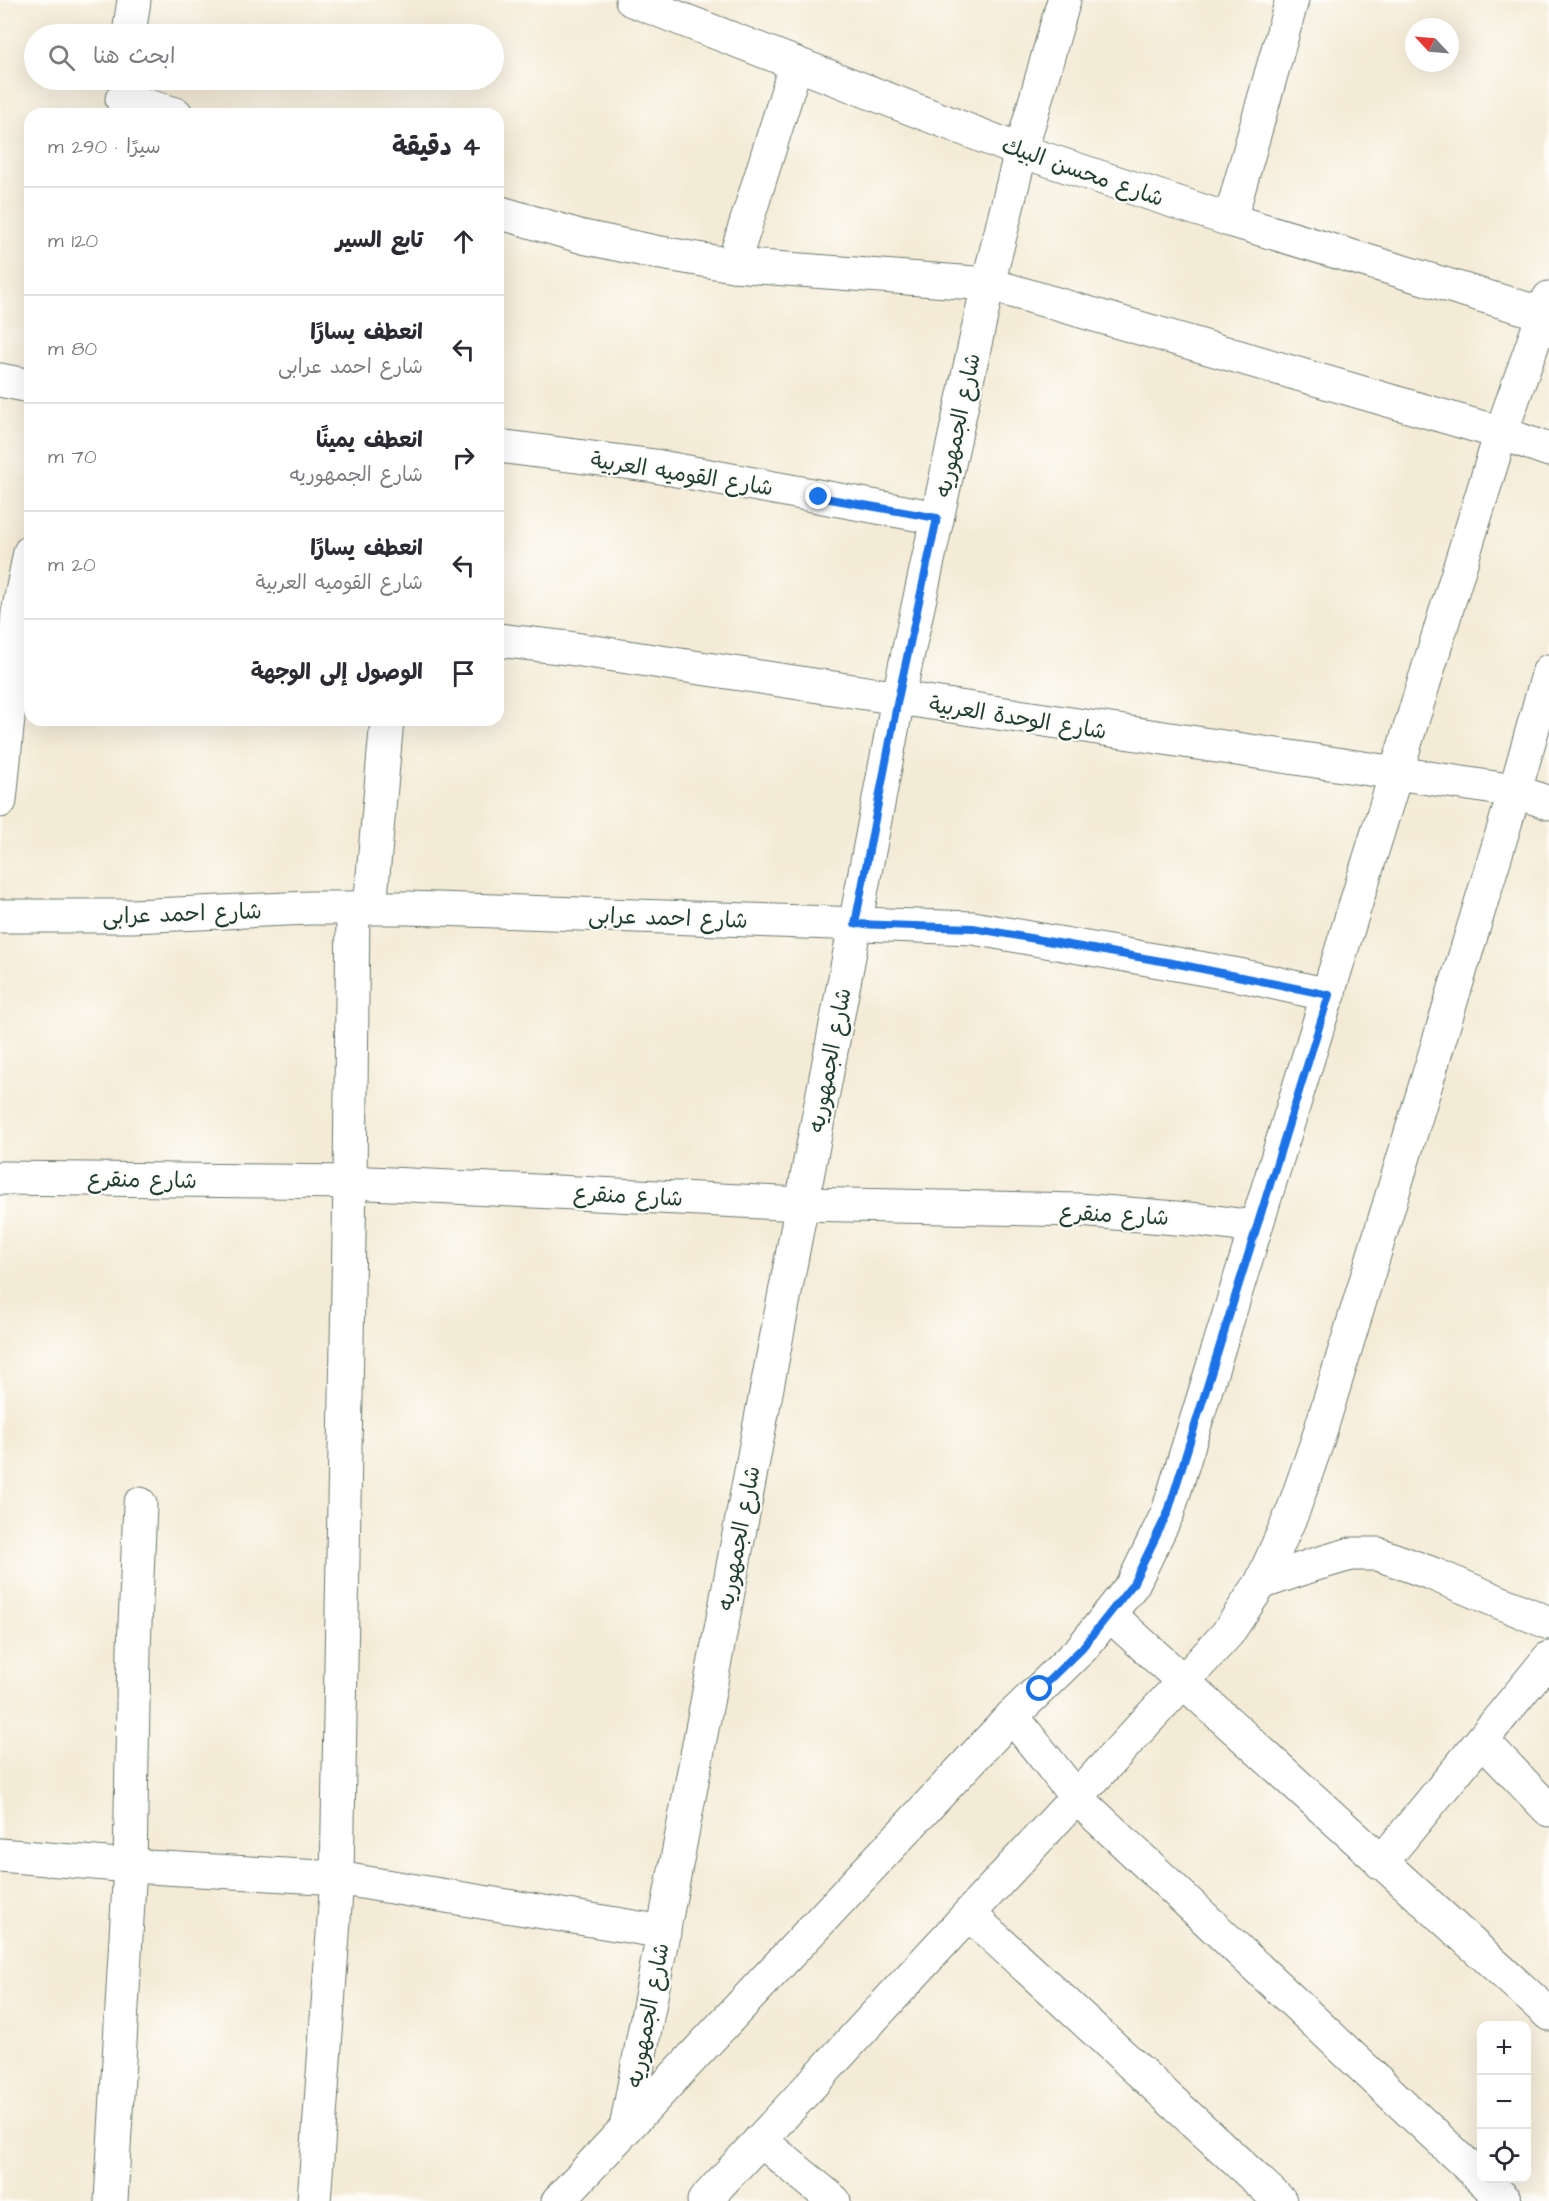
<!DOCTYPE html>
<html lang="ar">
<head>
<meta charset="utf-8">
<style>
  :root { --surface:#fff; --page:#f7f7f7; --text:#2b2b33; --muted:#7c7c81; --line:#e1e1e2 }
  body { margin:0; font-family:"Architects Daughter","Playpen Sans Arabic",sans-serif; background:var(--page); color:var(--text); direction:rtl }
  .controls { position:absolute; right:18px; bottom:18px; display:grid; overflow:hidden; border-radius:12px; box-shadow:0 6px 24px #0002 }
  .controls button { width:54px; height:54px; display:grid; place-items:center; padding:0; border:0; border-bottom:2px solid var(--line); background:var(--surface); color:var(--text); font:30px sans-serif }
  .compass { position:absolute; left:1405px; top:18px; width:54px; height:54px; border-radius:50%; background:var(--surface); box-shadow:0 6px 24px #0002; rotate:296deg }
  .stop { position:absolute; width:18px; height:18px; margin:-14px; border:4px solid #1a73e8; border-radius:50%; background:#fff }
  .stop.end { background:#1a73e8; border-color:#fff; box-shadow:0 2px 6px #0008 }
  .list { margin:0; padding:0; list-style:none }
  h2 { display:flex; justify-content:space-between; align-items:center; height:78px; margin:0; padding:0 24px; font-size:26px }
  h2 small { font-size:20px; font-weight:400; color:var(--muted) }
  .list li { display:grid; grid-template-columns:39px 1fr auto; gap:18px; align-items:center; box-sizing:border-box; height:108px; padding:0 24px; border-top:2px solid var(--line) }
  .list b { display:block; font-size:22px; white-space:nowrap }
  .list p { margin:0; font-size:20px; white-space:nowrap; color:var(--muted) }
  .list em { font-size:20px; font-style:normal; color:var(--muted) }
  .icon { flex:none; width:33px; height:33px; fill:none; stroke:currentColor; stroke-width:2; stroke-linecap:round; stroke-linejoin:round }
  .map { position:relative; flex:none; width:1549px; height:2201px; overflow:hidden; direction:ltr }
  .search { position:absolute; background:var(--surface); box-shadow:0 6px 24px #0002; left:24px; top:24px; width:480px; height:66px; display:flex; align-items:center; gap:15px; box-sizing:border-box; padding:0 21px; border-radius:33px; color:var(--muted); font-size:22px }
  .panel { position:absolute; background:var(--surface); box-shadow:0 6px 24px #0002; left:24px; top:108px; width:480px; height:618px; border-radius:18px; direction:rtl }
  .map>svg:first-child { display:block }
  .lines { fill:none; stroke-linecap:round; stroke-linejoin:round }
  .street-casing { stroke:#6a7a6d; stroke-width:35 }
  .street { stroke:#fff; stroke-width:33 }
  .route { stroke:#1a73e8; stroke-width:8 }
  .labels { text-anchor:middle; stroke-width:4.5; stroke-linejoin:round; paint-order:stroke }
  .street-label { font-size:22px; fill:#1f3d34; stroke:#fdfcf7 }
</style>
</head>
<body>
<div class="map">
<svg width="1549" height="2201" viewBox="0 0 1549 2201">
  <rect width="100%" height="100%" fill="#fdfcf7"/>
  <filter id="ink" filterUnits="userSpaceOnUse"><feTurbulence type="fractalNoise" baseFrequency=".0167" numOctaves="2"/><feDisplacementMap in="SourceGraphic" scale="12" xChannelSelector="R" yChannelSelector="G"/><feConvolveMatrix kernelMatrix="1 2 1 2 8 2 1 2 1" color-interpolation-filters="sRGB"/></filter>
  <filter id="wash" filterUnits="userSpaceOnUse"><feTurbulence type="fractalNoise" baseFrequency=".008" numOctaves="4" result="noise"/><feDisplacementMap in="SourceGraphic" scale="24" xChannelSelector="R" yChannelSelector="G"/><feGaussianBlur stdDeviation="1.35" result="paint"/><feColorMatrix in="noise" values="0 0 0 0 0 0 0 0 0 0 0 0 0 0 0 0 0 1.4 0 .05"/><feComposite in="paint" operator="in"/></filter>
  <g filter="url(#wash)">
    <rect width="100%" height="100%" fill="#f4ebd6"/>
  </g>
  <g filter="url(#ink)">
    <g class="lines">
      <g class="street-casing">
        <g id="street">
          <path d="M632 0 1021 151 1230 220 1544 314"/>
          <path d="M129 34 134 0"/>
          <path d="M122 99 176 114"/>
          <path d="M498 212 583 237 655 252 733 265 988 284 1501 433 1549 450"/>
          <path d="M1230 220 1292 0"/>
          <path d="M733 265 796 64"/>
          <path d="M0 380 30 386"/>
          <path d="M498 446 655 466 937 518"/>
          <path d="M498 640 568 648 1515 791 1549 803"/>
          <path d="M0 801 18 613 30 552"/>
          <path d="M370 908 387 720"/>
          <path d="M0 916H132L310 908H408L973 928 1244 976 1329 995"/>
          <path d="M0 1178 350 1182 801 1204 1079 1210 1200 1220 1255 1227"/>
          <path d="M1261 1583 1313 1565 1351 1554H1378L1433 1574 1549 1623"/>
          <path d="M1109 1614 1549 2014"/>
          <path d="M1012 1716 1077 1798 1505 2201"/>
          <path d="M1482 1740 1549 1810"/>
          <path d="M0 1855 130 1866 337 1878 664 1932"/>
          <path d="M1381 1863 1549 1658"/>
          <path d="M969 1914 1280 2201"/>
          <path d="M626 2128 898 699 988 284 1021 151 1064 0"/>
          <path d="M760 2140 834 2201"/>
          <path d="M111 2201 130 1866 134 1649 140 1504"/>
          <path d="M314 2201 337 1878 350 1182 353 908"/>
          <path d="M558 2201 1012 1716 1082 1648 1133 1584 1168 1512 1501 433 1549 298"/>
          <path d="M704 2201 1227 1634 1261 1583 1293 1511 1317 1442 1515 791 1549 671"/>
        </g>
      </g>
      <use href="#street" class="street"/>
    </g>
  </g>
  <g class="lines" filter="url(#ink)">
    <path class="route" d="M819 497 937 518 898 699 855 924 973 928 1178 964 1329 995 1168 1512 1133 1584 1082 1648 1040 1689"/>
  </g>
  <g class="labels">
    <g class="street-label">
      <text transform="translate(1083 171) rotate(19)" y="8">شارع محسن البيك</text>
      <text transform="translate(957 425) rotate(-78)" y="8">شارع الجمهوريه</text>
      <text transform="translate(682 473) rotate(9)" y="8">شارع القوميه العربية</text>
      <text transform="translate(1018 717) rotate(9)" y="8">شارع الوحدة العربية</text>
      <text transform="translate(182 913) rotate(-2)" y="8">شارع احمد عرابى</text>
      <text transform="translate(668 917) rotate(2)" y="8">شارع احمد عرابى</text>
      <text transform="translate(829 1060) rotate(-79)" y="8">شارع الجمهوريه</text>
      <text transform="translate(142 1179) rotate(1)" y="8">شارع منقرع</text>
      <text transform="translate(628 1195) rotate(3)" y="8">شارع منقرع</text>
      <text transform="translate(1114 1214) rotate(3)" y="8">شارع منقرع</text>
      <text transform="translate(738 1538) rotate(-79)" y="8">شارع الجمهوريه</text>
      <text transform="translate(647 2015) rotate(-79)" y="8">شارع الجمهوريه</text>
    </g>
  </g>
</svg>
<div class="controls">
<button>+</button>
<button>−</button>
<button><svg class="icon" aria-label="locate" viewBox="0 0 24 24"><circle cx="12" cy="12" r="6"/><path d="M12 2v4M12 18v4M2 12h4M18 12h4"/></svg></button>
</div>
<svg class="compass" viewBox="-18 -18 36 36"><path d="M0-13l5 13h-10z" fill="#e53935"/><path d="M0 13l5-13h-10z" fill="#7c7c81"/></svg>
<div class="stop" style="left:1040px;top:1689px"></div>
<div class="stop end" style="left:819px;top:497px"></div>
<div class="search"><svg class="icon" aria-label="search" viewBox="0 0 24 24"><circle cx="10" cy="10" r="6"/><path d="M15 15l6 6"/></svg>ابحث هنا</div>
<section class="panel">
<h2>4 دقيقة<small>سيرًا · 290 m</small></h2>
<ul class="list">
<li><svg class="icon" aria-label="ahead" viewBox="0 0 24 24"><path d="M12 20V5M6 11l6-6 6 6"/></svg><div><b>تابع السير</b></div><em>120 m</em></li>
<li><svg class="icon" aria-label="left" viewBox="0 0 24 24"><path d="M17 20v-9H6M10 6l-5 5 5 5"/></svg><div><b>انعطف يسارًا</b><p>شارع احمد عرابى</p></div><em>80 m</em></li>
<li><svg class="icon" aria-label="right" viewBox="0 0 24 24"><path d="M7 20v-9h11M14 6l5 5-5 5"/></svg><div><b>انعطف يمينًا</b><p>شارع الجمهوريه</p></div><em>70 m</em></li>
<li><svg class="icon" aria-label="left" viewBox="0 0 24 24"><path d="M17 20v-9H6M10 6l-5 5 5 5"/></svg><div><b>انعطف يسارًا</b><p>شارع القوميه العربية</p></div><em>20 m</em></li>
<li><svg class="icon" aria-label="arrive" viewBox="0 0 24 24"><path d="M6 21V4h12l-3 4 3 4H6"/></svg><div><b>الوصول إلى الوجهة</b></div></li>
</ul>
</section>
</div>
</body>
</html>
